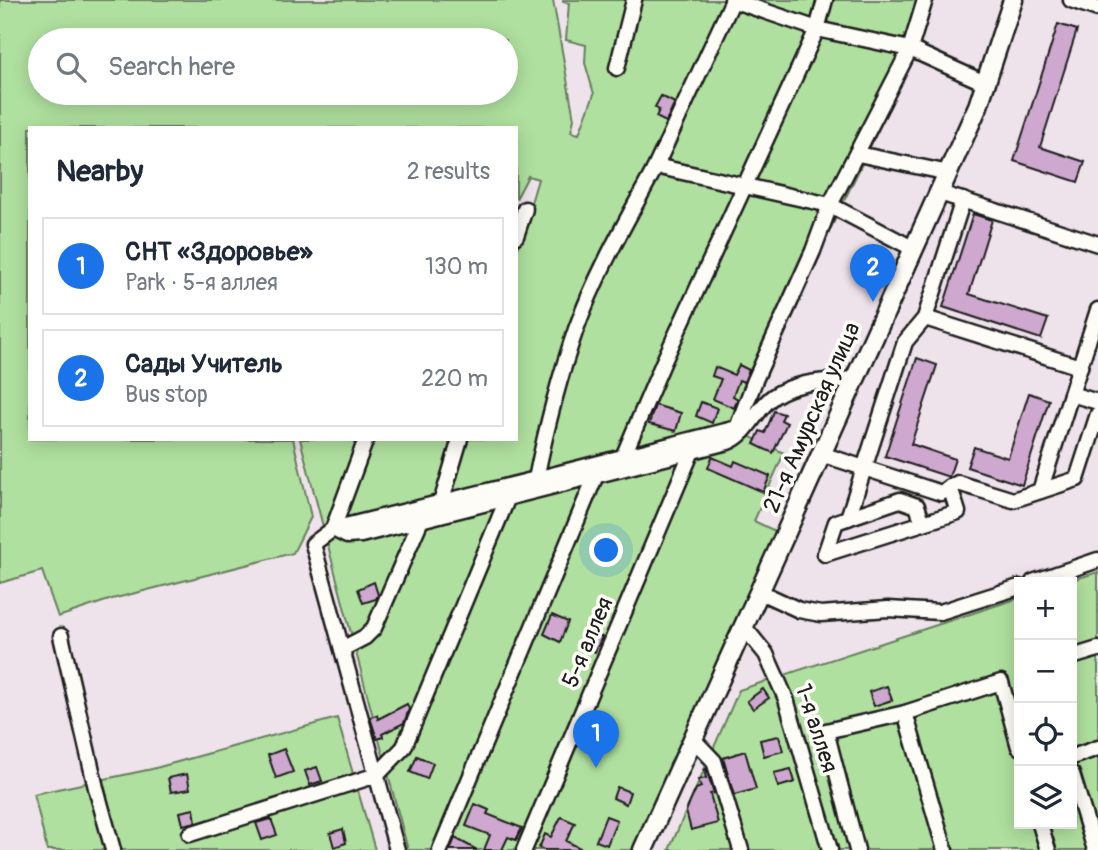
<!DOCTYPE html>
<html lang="en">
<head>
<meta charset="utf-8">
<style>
  :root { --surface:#fff; --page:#f2f2f3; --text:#1f2937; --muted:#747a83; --line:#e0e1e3; --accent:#1a73e8 }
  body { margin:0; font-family:Pangolin,sans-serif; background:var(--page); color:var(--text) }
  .controls { position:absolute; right:21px; bottom:21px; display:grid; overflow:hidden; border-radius:0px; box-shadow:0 4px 18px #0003 }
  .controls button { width:63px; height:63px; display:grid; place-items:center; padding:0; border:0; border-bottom:2px solid var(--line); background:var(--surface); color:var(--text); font:35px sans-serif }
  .you { position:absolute; left:607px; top:551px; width:24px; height:24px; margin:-18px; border:5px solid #fff; border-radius:50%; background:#1a73e8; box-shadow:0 0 0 10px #1a73e833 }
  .badge { display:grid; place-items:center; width:46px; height:46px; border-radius:50%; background:var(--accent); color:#fff; font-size:23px; font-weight:700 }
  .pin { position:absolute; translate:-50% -58px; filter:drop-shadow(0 2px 4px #0008) }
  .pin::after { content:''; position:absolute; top:37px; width:24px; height:21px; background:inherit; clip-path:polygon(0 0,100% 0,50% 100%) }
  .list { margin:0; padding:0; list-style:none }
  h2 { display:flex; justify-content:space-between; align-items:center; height:91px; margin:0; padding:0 28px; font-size:30px }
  h2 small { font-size:23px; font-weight:400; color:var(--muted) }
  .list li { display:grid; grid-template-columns:46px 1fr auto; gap:21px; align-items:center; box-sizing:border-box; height:98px; margin:0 14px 14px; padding:0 14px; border:2px solid var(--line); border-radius:0px }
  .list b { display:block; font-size:26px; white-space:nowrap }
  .list p { margin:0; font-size:23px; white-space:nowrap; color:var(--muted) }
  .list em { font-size:23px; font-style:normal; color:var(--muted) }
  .icon { flex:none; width:38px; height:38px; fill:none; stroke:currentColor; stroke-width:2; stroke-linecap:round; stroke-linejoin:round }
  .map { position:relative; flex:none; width:1098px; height:850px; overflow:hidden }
  .search { position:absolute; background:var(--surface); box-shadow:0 4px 18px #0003; left:28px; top:28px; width:490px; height:77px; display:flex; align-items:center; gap:18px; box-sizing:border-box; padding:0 24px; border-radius:38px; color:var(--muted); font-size:26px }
  .panel { position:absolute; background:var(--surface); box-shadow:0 4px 18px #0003; left:28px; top:126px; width:490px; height:315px; border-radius:0px }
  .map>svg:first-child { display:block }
  .green { fill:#b0e09f; stroke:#667e5e; stroke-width:2; fill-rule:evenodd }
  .building { fill:#cea8cf; stroke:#1c1c1c; stroke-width:2 }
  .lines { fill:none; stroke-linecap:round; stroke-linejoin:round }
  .minor-casing { stroke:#1c1c1c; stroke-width:19 }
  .major-casing { stroke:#1c1c1c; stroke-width:23 }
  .minor { stroke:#fdfcf7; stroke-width:14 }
  .major { stroke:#fdfcf7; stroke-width:18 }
  .labels { text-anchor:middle; stroke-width:7; stroke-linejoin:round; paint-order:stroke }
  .street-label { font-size:23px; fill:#1c1c1c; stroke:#fdfcf7 }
</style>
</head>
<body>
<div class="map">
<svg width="1098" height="850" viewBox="0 0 1098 850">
  <rect width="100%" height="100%" fill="#efe3eb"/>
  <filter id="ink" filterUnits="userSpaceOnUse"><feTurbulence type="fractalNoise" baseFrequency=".0143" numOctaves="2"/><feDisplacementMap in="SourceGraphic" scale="14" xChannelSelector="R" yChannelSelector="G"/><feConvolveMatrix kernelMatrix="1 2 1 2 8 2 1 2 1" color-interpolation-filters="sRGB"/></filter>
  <g filter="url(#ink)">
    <g class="green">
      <path d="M0 0H553L574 119 571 132 579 134 594 94 585 63 586 45 566 40 569 3 563 2V0H930L915 54 734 429 784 453 754 521 777 532 638 850H408L300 439H516V254L538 179 528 176 516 199V128H30V439H293L311 517 293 553 112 599 58 617 42 571 0 583ZM40 40H506V93H40Z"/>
      <path d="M1098 572V850H669L739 690 1019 598V824H1072V582H1066Z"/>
      <path d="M337 718 375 850H47L34 794 152 769Z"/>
    </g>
    <g class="building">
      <path d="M1058 24 1077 30 1040 147 1085 162 1078 182 1014 161Z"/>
      <path d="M661 96 675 103 666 122 656 117 659 110 655 107Z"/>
      <path d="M973 214 992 220 969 294 1048 319 1041 339 943 307Z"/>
      <path d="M917 358 937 365 911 444 955 459 949 477 885 456Z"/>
      <path d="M739 365 749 370 744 382 739 380 733 396 738 399 734 408 713 399 721 379 712 376 715 367 734 375Z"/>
      <path d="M1029 393 1049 400 1022 485 967 467 974 447 1008 458Z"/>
      <path d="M701 402 717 408 712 423 696 416Z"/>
      <path d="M655 405 681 413 676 431 649 424Z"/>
      <path d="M774 411 784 414 781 420 787 423 773 453 754 444 760 431 765 433Z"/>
      <path d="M712 457 733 466 735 461 770 476 763 492 708 468Z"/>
      <path d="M374 582 378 595 376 599 363 603 358 589Z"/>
      <path d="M552 615 568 622 560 642 544 634Z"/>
      <path d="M586 630 602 637 595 652 580 645Z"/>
      <path d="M887 686 892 700 874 706 869 692Z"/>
      <path d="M763 689 769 698 753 709 747 701Z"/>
      <path d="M407 704 409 709 404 723 382 734 383 737 377 739 370 717 377 715 378 719Z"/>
      <path d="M779 736 783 751 764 756 760 740Z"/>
      <path d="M284 749 293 772 276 778 268 755Z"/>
      <path d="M745 751 756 789 734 795 723 758Z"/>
      <path d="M417 756 433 763 427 779 410 772Z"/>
      <path d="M317 767 322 781 310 785 305 771Z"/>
      <path d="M706 769 714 793 710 794 718 823 691 830 686 811 696 789 701 787 698 780 706 778 704 770Z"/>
      <path d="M791 769 795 782 778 787 774 773Z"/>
      <path d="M187 774 190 789 171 792 168 778Z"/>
      <path d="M617 787 630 792 626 804 613 798Z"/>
      <path d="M475 804 489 810 487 814 522 828 516 840 508 837 502 850H484L490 835 466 826Z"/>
      <path d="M194 809 196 822 183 825 180 812Z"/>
      <path d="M606 816 617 820 607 845 596 841Z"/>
      <path d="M561 817 575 823 566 841 584 850H544L539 848 545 834 551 837Z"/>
      <path d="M271 819 277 835 262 840 256 823Z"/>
      <path d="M343 829 346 843 334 847 330 833Z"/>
      <path d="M455 838 477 850H450Z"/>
    </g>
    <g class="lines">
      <g class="minor-casing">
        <g id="minor">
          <path d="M732 0 817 29 910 49 925 0"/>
          <path d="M1071 0 1098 9"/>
          <path d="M617 68 634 0"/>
          <path d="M858 154 949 173"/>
          <path d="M654 170 733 0"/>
          <path d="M940 193 1098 244"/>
          <path d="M516 236 525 209"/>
          <path d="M925 318 1080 367"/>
          <path d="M1071 394 1098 402"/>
          <path d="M366 439 333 529 347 536 361 535 728 442C748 435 756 408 774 396 796 381 828 381 854 379"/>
          <path d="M821 454 941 493 958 483 1013 500 1077 479 1098 414"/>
          <path d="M623 457 663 363 817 29 825 0"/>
          <path d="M536 479 737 428 755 380 813 251 830 205 910 49 987 84"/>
          <path d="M1040 491 1098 310"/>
          <path d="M441 503 460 439"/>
          <path d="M848 518 905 342 925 318 963 200"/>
          <path d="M825 554 958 512 950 487"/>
          <path d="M825 554 836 522 900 500 917 506 923 523"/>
          <path d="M1033 582 1098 560"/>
          <path d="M760 592 799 610 821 614 888 609 940 612 1019 587"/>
          <path d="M744 627 766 654 786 699 830 850"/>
          <path d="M61 636 96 788 113 850"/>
          <path d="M342 649 365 637 374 628 421 520"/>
          <path d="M1072 657 1098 649"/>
          <path d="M905 713 945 850"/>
          <path d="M693 739 714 761 741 850"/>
          <path d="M1072 757 1098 748"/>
          <path d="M1072 774 1095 850"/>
          <path d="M1040 824 1048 850"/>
          <path d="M190 834 377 775 404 747 508 497"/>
          <path d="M397 850 313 544 333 529 536 479C546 429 559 378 576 329 596 274 626 222 654 170L660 167 830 205 914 249"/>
          <path d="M440 850 596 475"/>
          <path d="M524 850 692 451"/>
          <path d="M857 850 826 731 905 713 1001 682 1019 747"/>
        </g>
      </g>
      <g class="major-casing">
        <path id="major" d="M643 850 978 106 1013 0"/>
      </g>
      <use href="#minor" class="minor"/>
      <use href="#major" class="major"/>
    </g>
  </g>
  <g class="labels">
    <g class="street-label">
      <text transform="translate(811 417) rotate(-66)" y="8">21-я Амурская улица</text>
      <text transform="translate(587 642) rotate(-67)" y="8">5-я аллея</text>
      <text transform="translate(817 728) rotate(72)" y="8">1-я аллея</text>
    </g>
  </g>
</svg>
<div class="controls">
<button>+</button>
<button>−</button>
<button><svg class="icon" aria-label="locate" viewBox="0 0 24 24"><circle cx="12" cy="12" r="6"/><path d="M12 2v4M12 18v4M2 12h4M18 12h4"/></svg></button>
<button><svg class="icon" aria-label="layers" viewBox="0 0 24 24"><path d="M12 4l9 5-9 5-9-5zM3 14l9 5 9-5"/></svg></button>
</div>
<div class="you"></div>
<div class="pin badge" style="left:596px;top:768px">1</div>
<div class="pin badge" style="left:873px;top:302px">2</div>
<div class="search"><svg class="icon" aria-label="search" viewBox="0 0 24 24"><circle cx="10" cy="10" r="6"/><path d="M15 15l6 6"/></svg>Search here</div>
<section class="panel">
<h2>Nearby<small>2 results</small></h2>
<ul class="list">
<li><span class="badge">1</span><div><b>СНТ «Здоровье»</b><p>Park · 5-я аллея</p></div><em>130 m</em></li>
<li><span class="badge">2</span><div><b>Сады Учитель</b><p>Bus stop</p></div><em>220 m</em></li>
</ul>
</section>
</div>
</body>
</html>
